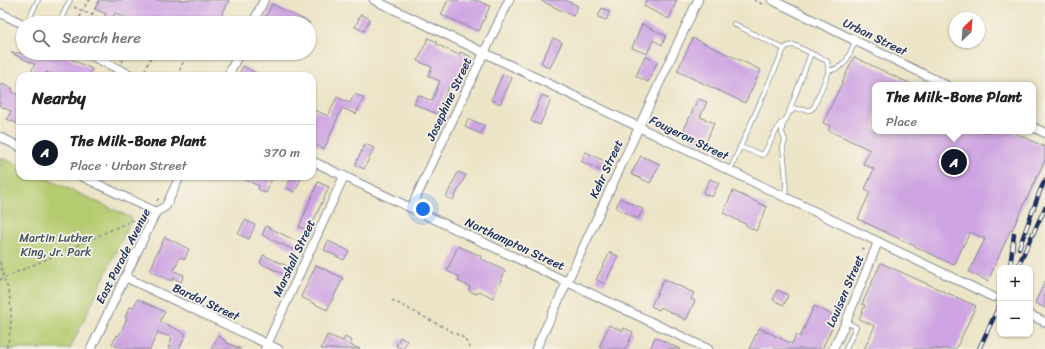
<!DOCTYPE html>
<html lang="en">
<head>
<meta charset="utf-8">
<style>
  :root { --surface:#fff; --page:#f2f2f2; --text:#222; --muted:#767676; --line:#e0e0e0; --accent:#111827 }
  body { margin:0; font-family:Sriracha,sans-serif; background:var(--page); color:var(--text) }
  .controls { position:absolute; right:12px; bottom:12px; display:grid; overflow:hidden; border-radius:8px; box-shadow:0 1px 3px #0004 }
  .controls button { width:36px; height:36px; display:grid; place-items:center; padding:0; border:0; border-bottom:1px solid var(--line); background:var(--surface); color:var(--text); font:20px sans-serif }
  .compass { position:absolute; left:949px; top:12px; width:36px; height:36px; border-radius:50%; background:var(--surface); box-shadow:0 1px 3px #0004; rotate:25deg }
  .you { position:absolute; left:423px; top:209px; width:14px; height:14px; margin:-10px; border:3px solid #fff; border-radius:50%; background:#1a73e8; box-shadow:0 0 0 6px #1a73e833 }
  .badge { display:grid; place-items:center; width:26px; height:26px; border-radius:50%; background:var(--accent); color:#fff; font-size:13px; font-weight:700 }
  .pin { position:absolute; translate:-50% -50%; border:2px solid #fff; box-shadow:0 1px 4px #0006 }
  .popup { position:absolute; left:872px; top:82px; width:164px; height:52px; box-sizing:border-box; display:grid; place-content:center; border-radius:8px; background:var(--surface); filter:drop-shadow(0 1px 3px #0005); font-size:13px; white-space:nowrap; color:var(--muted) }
  .popup b { font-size:15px; color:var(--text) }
  .popup::after { content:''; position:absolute; left:50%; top:100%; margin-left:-8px; border:8px solid transparent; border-top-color:var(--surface) }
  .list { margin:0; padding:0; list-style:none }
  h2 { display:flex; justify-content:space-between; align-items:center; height:52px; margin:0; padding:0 16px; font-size:17px }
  h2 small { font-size:13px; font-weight:400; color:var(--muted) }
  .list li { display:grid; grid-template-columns:26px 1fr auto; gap:12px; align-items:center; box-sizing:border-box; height:56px; padding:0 16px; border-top:1px solid var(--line) }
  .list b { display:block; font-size:15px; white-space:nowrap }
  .list p { margin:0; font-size:13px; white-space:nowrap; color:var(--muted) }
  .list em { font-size:13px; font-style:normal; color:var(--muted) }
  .icon { flex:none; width:22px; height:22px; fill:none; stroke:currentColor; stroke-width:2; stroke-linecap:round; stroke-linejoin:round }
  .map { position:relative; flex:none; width:1045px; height:349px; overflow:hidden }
  .search { position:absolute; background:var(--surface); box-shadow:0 1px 3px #0004; left:16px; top:16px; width:300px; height:44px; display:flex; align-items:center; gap:10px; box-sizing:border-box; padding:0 14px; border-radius:22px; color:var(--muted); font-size:15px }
  .panel { position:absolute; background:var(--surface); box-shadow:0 1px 3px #0004; left:16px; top:72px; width:300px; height:108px; border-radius:12px }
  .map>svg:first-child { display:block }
  .green { fill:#b5cb70; stroke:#687d67 }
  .building { fill:#cea4e2 }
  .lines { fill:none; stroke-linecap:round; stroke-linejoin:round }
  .minor-tunnel { stroke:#c2c0b1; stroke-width:8; stroke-dasharray:8 4; stroke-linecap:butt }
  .service-casing { stroke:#848a92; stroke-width:5.5 }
  .minor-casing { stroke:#848a92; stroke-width:10 }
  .path { stroke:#848a92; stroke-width:1.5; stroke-dasharray:3 3; stroke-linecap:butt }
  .service { stroke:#fff; stroke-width:4 }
  .minor { stroke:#fff; stroke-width:8 }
  .rail-casing { stroke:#1b2f5e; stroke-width:4.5 }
  .rail { stroke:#f7f3e8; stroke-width:3; stroke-dasharray:9; stroke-linecap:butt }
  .labels { text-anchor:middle; stroke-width:3.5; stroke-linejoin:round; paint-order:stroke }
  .street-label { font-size:12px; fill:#1b2f5e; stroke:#f7f3e8 }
  .park-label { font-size:12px; fill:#425662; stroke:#f7f3e8 }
</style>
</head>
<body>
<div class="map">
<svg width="1045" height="349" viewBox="0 0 1045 349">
  <rect width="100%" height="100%" fill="#f7f3e8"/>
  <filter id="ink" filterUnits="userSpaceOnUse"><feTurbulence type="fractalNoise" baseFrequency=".025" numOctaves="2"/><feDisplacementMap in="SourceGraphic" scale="8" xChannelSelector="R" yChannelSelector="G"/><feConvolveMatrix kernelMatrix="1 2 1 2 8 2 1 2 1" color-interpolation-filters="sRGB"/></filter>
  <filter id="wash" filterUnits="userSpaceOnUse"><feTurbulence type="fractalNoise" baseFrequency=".012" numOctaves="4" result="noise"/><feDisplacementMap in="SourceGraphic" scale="16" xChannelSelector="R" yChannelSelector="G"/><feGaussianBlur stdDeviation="0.9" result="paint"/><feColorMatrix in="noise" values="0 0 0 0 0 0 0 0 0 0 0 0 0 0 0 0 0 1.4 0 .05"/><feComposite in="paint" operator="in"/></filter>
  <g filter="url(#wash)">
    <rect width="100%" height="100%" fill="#ece4c6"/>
    <path class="green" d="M0 157 20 166V176H41L132 218 70 349H0Z"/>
    <g id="blocks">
      <g class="building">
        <path d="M99 0H229L218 23H135L115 13 112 20 105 16 106 14 95 9Z"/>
        <path d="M448 0H476L490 6 479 31 441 15Z"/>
        <path d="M540 0H565L578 6 573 16Z"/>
        <path d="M646 0H677L669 19 644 6Z"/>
        <path d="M272 4 310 23H263Z"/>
        <path d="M602 8 610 12 606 20 598 17Z"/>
        <path d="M361 14 370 19 364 31 355 27Z"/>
        <path d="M642 24 666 36 662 45 653 40 647 54 632 48Z"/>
        <path d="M428 38 437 42 436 44 459 55 460 52 470 56 455 89 449 86 437 114 414 104 418 95 432 101 440 81 428 76 432 67 418 61Z"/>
        <path d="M553 38 562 42 550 68 541 63Z"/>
        <path d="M693 38 761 70 745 103 677 71Z"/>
        <path d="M11 53H58L92 69 89 76H56L46 72 44 76H29L35 64Z"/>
        <path d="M645 56 657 62 648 82 636 76Z"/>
        <path d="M854 57 913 85H875V131H1011L1045 147V160L1012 230 1011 229 988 281 969 272 985 239 970 232 954 265 858 219 870 192 865 189 874 169 863 164 870 150 828 130 830 126 823 123Z"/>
        <path d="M243 66 261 76H238Z"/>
        <path d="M503 74 512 78 500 104 491 100Z"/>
        <path d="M0 83 13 89 12 92 20 95V125L7 119 11 111 0 106Z"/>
        <path d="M355 94 364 98 356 114 342 108 324 149 312 143V118L315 110 328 116 337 97 350 103Z"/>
        <path d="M542 95 551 99 540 125 531 121Z"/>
        <path d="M698 99 707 102 700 117 714 123 705 145 682 134Z"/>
        <path d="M468 119 484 125 481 134 465 127Z"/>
        <path d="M365 144 374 148 364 169 355 165Z"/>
        <path d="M586 152 606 162 601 171 581 161Z"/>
        <path d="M641 156 660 164 650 183 631 174Z"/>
        <path d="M458 172 466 175 453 200 446 197Z"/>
        <path d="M237 176H273L266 193 258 189 259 186Z"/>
        <path d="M292 176H302L295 192 286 188Z"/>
        <path d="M710 179 719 183 712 197 703 193Z"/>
        <path d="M318 182 329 187 309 231 299 227Z"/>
        <path d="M733 191 767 207 756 231 747 226V225L723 213Z"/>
        <path d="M620 198 643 209 638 219 616 208Z"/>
        <path d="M245 220 255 225 249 239 238 234Z"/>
        <path d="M266 226 300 243 296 251 262 235Z"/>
        <path d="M165 237 189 249 185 259 180 257 174 271 184 275 181 282 173 278 172 281 150 271 155 259H154Z"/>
        <path d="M328 241 349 251 344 260 324 250Z"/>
        <path d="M458 246 481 256 480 258 505 271 493 298 479 291 477 294 469 291 470 287 458 281 460 277 447 271Z"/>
        <path d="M610 252 618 256 605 284 596 280Z"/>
        <path d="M263 255 289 267 285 275 260 263Z"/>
        <path d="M881 263 976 306 956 349H864L875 326 859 319 865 305 862 304Z"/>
        <path d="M316 265 343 278 327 310 301 297Z"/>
        <path d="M664 279 694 293 691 299 695 301 686 320 661 307 659 310 651 306Z"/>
        <path d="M1045 281V308L1035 303Z"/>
        <path d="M777 290 788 295 784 305 773 300Z"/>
        <path d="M138 299 165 312 160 321 186 334 179 349H168L172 338 158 332 150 349H123L112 344 117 335 119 336 127 318 125 317 130 307 133 308Z"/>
        <path d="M814 306 837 317 822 349H749L759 328 792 344 796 335 800 337Z"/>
        <path d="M609 325 623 331 624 328 633 332 626 349H603L599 347Z"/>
        <path d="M327 335 343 341 345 337 352 341 350 345 360 349H321Z"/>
        <path d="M218 336 226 341 225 342 241 349H211Z"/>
        <path d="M400 337 407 341 403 349 396 346Z"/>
        <path d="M655 337 680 349H650Z"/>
      </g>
    </g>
  </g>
  <g filter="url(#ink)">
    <use href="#blocks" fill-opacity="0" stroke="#848a92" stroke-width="1"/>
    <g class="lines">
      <path class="minor-tunnel" d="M993 297 1000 301"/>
      <g class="service-casing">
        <g id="service">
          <path d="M27 23 38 0"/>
          <path d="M59 23 70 0"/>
          <path d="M734 24 784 49"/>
          <path d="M828 71C848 67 848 57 855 41"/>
          <path d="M789 112 811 53"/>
          <path d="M740 147 763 155 780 124 786 120"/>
          <path d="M730 170 784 49 788 46 794 45 827 61 829 71 814 107 810 110 794 109 789 113 782 127V133L785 140 783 147 786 181 785 198"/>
          <path d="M846 349 856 327 846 322"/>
        </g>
      </g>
      <g class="minor-casing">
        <g id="minor">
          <path d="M374 0 993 297"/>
          <path d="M772 0 946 85"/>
          <path d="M0 13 23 24"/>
          <path d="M253 23 264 0"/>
          <path d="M85 53 133 76"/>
          <path d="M228 76 239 53"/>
          <path d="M1033 127 1045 133"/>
          <path d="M0 137 20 147"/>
          <path d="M312 161 708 349"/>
          <path d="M81 176 156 212"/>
          <path d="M411 208 509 0"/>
          <path d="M125 277 278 349"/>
          <path d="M1030 315 1045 322"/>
          <path d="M91 349 156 212 166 206 180 176"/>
          <path d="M265 349 344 176"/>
          <path d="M536 349 698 0"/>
          <path d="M833 349 846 322 878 242"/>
        </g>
      </g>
      <g class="path">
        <path d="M88 0 92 2"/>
        <path d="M754 0 764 5"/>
        <path d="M74 7 107 22"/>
        <path d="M92 15 99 0"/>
        <path d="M77 23 88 0"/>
        <path d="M122 62 127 53"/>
        <path d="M142 76 153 53"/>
        <path d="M177 76 186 56"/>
        <path d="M157 201 159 197"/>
        <path d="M861 249 864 248"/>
        <path d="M0 262 4 278 140 217"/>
        <path d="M0 280 4 278C13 298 13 328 6 349"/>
        <path d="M392 300 464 338 471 349"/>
      </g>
      <use href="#service" class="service"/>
      <use href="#minor" class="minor"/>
      <g class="rail-casing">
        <g id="rail">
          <path d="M1019 248 1040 191 1045 180"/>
          <path d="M1010 268 1014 234"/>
          <path d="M1017 268 1045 208"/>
          <path d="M979 349 1000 304"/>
        </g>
      </g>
      <use href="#rail" class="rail"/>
    </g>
  </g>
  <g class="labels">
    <g class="street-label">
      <text transform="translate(875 37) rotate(26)" y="4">Urban Street</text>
      <text transform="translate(449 99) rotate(-65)" y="4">Josephine Street</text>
      <text transform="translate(689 138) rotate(26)" y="4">Fougeron Street</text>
      <text transform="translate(606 169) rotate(-65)" y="4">Kehr Street</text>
      <text transform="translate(515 244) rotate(25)" y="4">Northampton Street</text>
      <text transform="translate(123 256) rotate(-63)" y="4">East Parade Avenue</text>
      <text transform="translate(294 258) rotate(-65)" y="4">Marshall Street</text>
      <text transform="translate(845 291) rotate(-67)" y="4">Louisen Street</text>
      <text transform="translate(206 302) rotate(25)" y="4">Bardol Street</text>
    </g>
    <g class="park-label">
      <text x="56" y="242">Martin Luther<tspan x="56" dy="14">King, Jr. Park</tspan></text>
    </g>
  </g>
</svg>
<div class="controls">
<button>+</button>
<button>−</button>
</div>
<svg class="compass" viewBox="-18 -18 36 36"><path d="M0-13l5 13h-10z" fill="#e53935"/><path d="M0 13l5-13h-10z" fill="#767676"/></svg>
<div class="you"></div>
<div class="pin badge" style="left:954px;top:162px">A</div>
<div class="popup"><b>The Milk-Bone Plant</b>Place</div>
<div class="search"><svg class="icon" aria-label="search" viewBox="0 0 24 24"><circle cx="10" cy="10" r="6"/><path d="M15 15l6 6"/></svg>Search here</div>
<section class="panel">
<h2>Nearby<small></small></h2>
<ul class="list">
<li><span class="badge">A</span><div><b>The Milk-Bone Plant</b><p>Place · Urban Street</p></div><em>370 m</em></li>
</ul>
</section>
</div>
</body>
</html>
